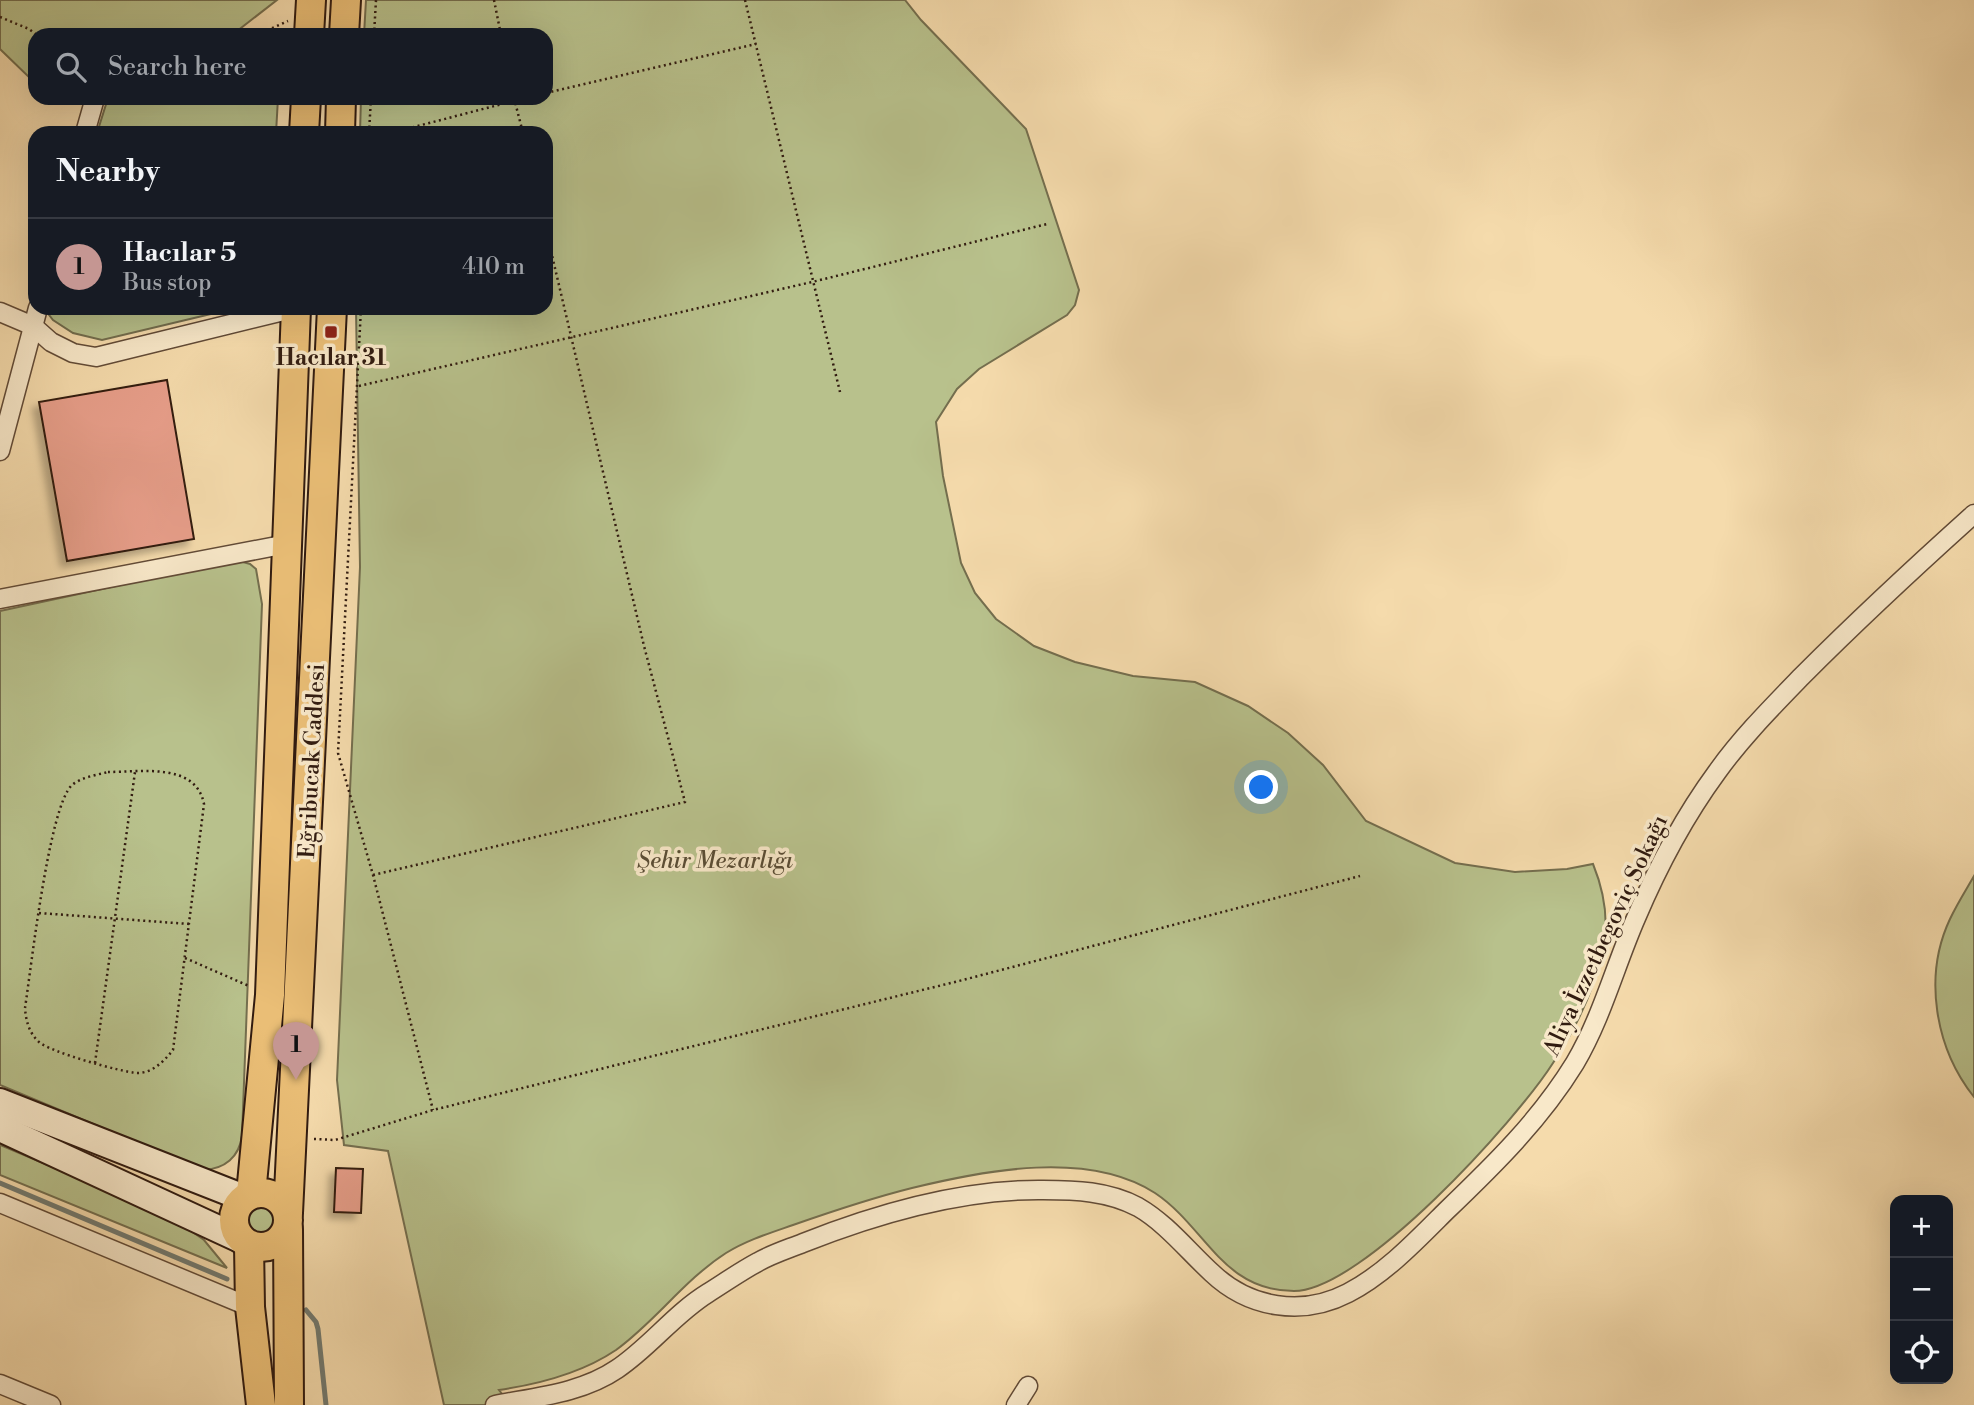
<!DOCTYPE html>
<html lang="en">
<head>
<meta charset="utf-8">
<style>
  :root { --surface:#171b24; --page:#20242c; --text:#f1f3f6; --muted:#9ea1a6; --line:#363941; --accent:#c59692 }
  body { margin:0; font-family:"Libre Bodoni",serif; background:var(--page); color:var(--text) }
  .controls { position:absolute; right:21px; bottom:21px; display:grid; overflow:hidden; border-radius:14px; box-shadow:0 7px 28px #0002 }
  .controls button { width:63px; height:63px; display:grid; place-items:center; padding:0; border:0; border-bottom:2px solid var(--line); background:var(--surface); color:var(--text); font:35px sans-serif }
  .you { position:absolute; left:1262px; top:788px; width:24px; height:24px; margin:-18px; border:5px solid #fff; border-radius:50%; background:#1a73e8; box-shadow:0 0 0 10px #1a73e833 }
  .badge { display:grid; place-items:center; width:46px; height:46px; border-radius:50%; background:var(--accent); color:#111; font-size:23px; font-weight:700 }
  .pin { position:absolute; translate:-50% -58px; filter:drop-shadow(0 2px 4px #0008) }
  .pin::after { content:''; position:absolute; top:37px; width:24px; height:21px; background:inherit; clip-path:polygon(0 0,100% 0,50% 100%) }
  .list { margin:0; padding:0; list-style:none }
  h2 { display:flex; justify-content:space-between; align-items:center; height:91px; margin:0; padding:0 28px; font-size:30px }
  h2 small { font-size:23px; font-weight:400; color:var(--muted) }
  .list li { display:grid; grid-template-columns:46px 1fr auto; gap:21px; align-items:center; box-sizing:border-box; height:98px; padding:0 28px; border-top:2px solid var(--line) }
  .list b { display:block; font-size:26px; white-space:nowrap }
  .list p { margin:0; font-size:23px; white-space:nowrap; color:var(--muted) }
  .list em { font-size:23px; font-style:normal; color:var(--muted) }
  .icon { flex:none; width:38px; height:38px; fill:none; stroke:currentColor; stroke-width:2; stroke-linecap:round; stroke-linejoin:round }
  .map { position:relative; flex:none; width:1974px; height:1405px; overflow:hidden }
  .search { position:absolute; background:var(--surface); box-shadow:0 7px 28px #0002; left:28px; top:28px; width:525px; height:77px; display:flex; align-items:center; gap:18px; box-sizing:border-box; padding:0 24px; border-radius:21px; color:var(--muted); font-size:26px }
  .panel { position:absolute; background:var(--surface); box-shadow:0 7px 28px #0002; left:28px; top:126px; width:525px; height:189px; border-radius:21px }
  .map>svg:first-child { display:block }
  .green { fill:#b8c18c; stroke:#746e4e; stroke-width:2 }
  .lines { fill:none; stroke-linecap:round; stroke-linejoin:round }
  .stream { stroke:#727a70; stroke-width:5 }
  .building { fill:#e79e8a; stroke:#311b10; stroke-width:2; filter:url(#shadow) }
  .minor-casing { stroke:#624b37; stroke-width:21 }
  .secondary-casing { stroke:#311b10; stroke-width:30 }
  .primary-casing { stroke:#311b10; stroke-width:32 }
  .path { stroke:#311b10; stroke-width:2.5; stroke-dasharray:2 3.5; stroke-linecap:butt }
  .minor { stroke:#f8e8c9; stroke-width:18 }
  .secondary { stroke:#f8e8c9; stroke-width:26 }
  .primary { stroke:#eabe76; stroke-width:28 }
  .poi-dot { fill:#8f2418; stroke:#f8e8c9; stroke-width:2.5 }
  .labels { text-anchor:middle; stroke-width:7; stroke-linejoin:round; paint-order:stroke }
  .poi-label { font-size:23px; font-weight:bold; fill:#311b10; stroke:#f8e8c9 }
  .street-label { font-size:23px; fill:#311b10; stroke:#f8e8c9 }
  .park-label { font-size:23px; font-style:italic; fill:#5a4d35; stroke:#f8e8c9 }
</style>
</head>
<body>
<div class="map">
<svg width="1974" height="1405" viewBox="0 0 1974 1405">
  <defs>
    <filter id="shadow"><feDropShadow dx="-6" dy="6" stdDeviation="3.5" flood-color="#0004"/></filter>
  </defs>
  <rect width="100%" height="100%" fill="#f5dbac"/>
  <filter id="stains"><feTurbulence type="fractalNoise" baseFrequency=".00286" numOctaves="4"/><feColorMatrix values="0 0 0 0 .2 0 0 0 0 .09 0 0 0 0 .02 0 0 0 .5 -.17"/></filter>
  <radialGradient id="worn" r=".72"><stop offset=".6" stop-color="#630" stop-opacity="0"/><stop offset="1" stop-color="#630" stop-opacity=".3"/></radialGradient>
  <g class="green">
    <path d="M0 0H277L232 35H35V83L0 49Z"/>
    <path d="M366 0H905L921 20 1026 129 1079 290 1075 305 1067 315 979 369 957 389 936 422 943 476 961 563 975 593 996 619 1034 646 1075 662 1133 676 1195 682 1248 706 1288 733 1323 765 1366 821 1455 863 1515 872 1567 869 1593 864C1604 891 1609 921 1603 950 1594 990 1575 1030 1553 1063 1516 1121 1362 1291 1294 1291 1222 1291 1206 1227 1155 1193 1088 1150 986 1170 912 1188 872 1198 833 1211 793 1225 770 1233 747 1240 726 1253 684 1280 656 1321 616 1350 582 1373 540 1384 499 1390L511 1405H444L388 1151 344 1145 337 1080 360 567 356 308H546V133H360L361 98H546V35H364Z"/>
    <path d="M108 98H278L276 133H97Z"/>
    <path d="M46 308H236L102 340 73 333 53 320 46 311Z"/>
    <path d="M236 560 250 564 256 569 262 604 242 1136C239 1157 225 1169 203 1170L0 1085V611Z"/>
    <path d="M1974 876V1097C1935 1048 1923 976 1950 919 1957 904 1966 890 1974 876Z"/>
    <path d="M0 1145 171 1217 204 1240 227 1268 0 1175Z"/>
    <circle cx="261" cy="1220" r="17"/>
  </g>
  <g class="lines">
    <g class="stream">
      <path d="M0 1183 227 1279"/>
      <path d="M306 1310 316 1322 318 1329 326 1405"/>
    </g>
  </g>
  <g class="building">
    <path d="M167 380 194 539 67 561 39 402Z"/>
    <path d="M336 1168 363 1169 361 1213 334 1212Z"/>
  </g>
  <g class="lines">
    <g class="minor-casing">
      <g id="minor">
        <path d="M85 133 95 98"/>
        <path d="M0 312 33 326 51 342 73 353 96 357 296 308"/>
        <path d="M0 451 38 308"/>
        <path d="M0 599 287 544"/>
        <path d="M0 1203 250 1307"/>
        <path d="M0 1384 51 1405"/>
        <path d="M495 1405C536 1397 582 1393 617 1369 650 1347 674 1314 708 1293 724 1283 741 1271 758 1262 772 1254 788 1249 803 1243 876 1214 964 1189 1043 1190 1075 1190 1108 1191 1138 1207 1166 1223 1188 1251 1212 1273 1249 1308 1302 1317 1348 1293 1385 1274 1417 1240 1446 1211 1494 1165 1540 1120 1575 1063 1602 1017 1615 966 1636 918 1658 866 1684 817 1717 772 1742 737 1773 706 1802 676 1858 620 1915 567 1974 514"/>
        <path d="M1016 1405 1028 1386"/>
      </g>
    </g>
    <g class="secondary-casing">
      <g id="secondary">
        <path d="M0 1102 244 1198"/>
        <path d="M0 1128 242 1240"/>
      </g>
    </g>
    <g class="primary-casing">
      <g id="primary">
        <path d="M309 35 311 0"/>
        <path d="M344 35 346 0"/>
        <path d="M304 133 306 98"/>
        <path d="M340 133 341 98"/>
        <circle cx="261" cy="1220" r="27"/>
        <path d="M251 1194 270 995 296 308"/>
        <path d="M288 1213 332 308"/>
        <path d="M288 1229 289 1405"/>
        <path d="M249 1245 250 1307 261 1405"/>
      </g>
    </g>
    <g class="path">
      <path d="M494 0 501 35"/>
      <path d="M745 0 840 392"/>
      <path d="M0 17 29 29 37 35"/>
      <path d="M257 35 288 21"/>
      <path d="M374 35 376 0"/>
      <path d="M546 93 756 44"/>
      <path d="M514 98 523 133"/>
      <path d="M369 133 371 98"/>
      <path d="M391 133 525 98"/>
      <path d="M361 308 338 753 373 875 433 1110"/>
      <path d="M359 386 812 282 1047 224"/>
      <path d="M108 772C141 772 196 762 204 804L173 1050C164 1061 153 1073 137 1073 121 1072 50 1052 39 1042 29 1033 26 1021 25 1008 31 969 49 806 72 785 82 777 96 775 108 772Z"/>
      <path d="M373 875 685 802 644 646 546 230"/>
      <path d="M39 913 189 924"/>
      <path d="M185 958 249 986"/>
      <path d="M95 1063 135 772"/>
      <path d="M314 1139 335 1140 433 1110 959 981 1360 876"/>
    </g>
    <use href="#minor" class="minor"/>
    <use href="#secondary" class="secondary"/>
    <use href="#primary" class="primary"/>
  </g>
  <rect class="poi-dot" x="324" y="325" width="14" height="14" rx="3.5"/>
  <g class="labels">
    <g class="poi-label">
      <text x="331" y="365">Hacılar 31</text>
    </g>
    <g class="street-label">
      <text transform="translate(311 761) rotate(-87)" y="8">Eğribucak Caddesi</text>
      <text transform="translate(1605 935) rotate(-65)" y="8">Aliya İzzetbegoviç Sokağı</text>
    </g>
    <g class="park-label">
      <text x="715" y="868">Şehir Mezarlığı</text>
    </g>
  </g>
  <rect width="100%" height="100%" filter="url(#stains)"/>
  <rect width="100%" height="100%" fill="url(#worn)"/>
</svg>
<div class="controls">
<button>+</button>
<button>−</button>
<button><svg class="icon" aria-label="locate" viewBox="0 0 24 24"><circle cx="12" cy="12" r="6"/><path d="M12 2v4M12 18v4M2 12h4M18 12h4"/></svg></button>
</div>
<div class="you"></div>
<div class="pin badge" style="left:296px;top:1080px">1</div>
<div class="search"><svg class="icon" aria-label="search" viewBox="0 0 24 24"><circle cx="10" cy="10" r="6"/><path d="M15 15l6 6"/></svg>Search here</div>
<section class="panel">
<h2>Nearby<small></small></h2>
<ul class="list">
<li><span class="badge">1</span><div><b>Hacılar 5</b><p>Bus stop</p></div><em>410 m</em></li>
</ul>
</section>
</div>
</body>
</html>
